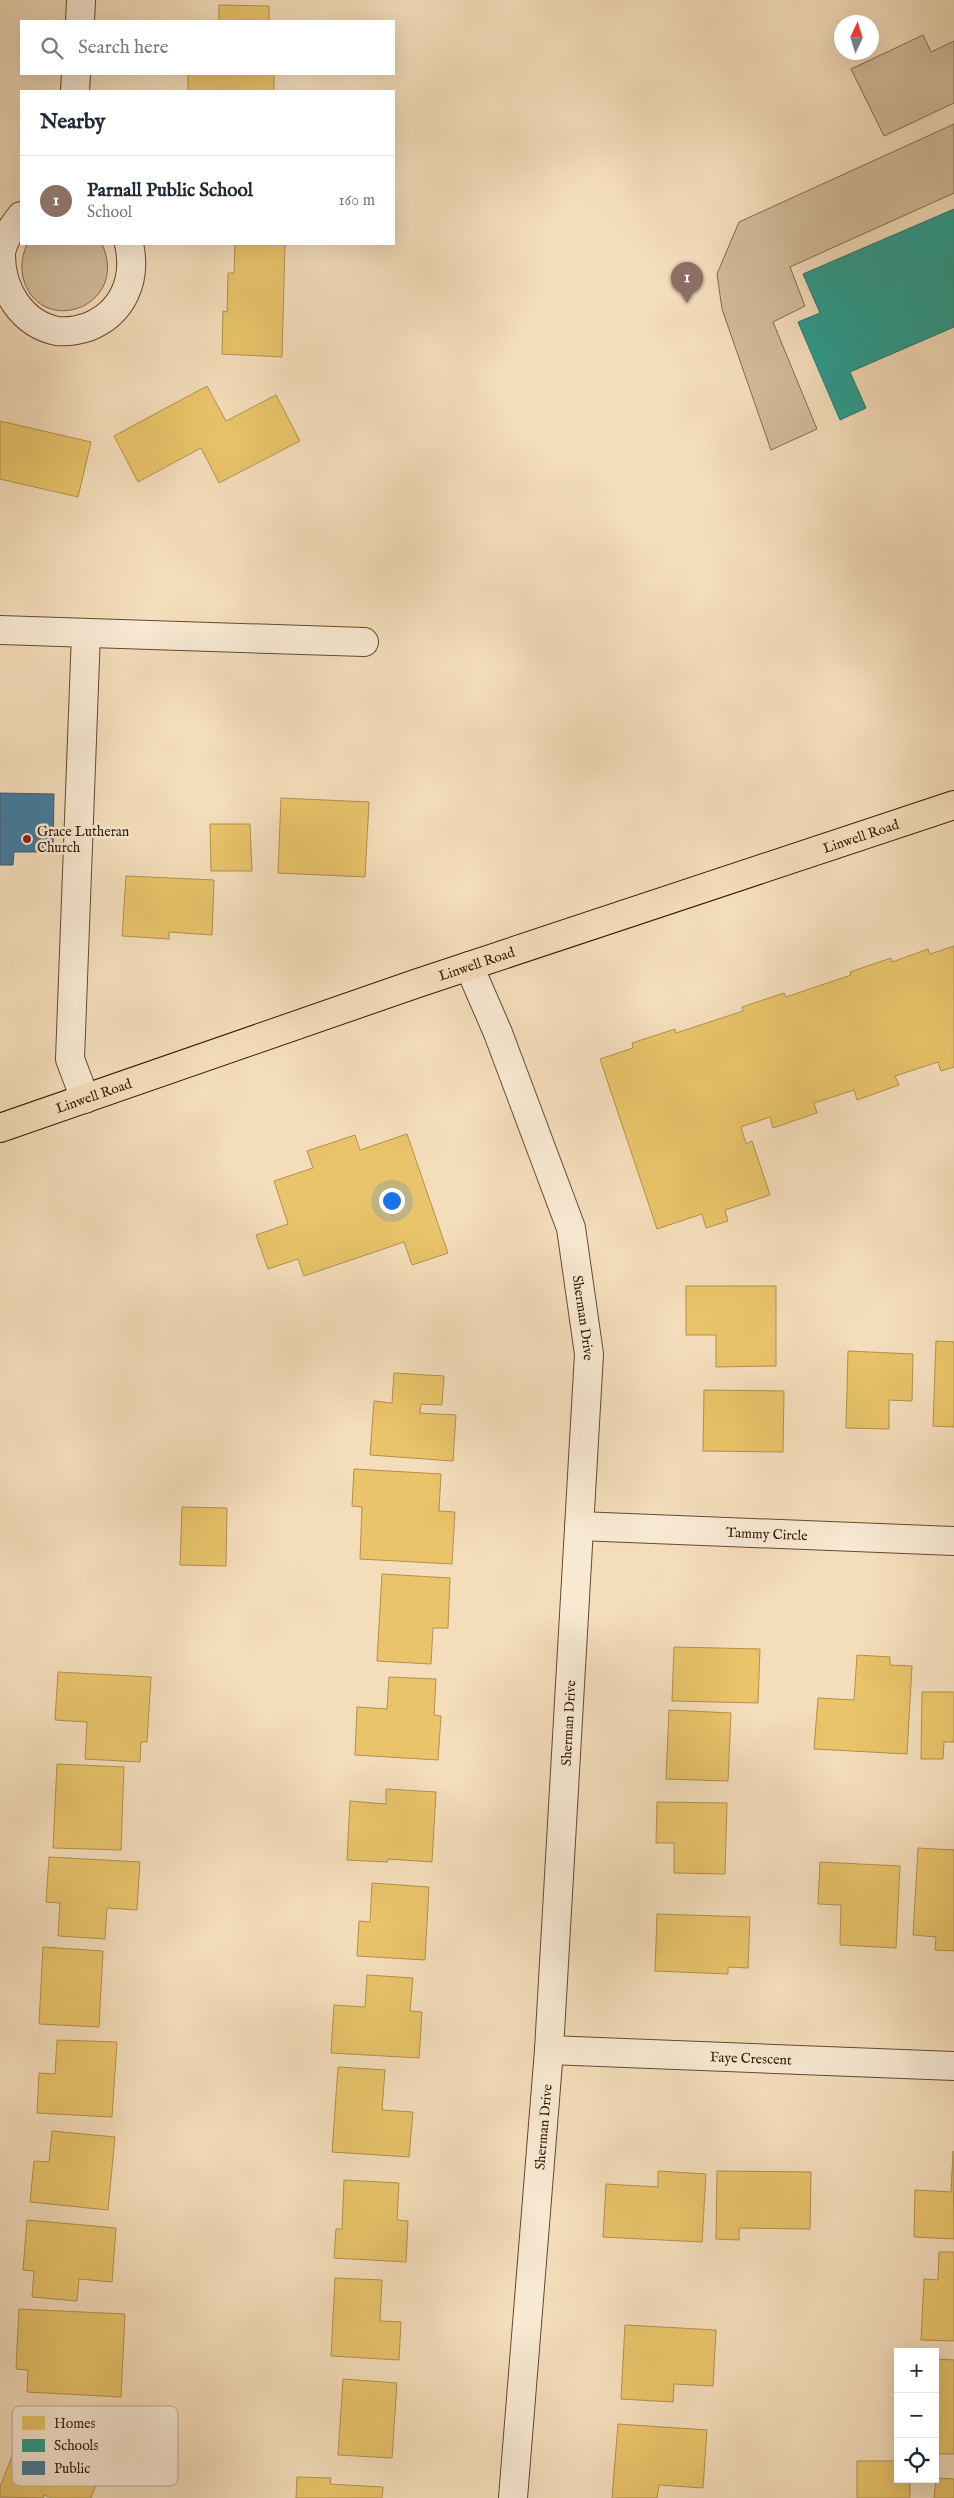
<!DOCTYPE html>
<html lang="en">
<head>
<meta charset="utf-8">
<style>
  :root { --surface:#fff; --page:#f6f6f7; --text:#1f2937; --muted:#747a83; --line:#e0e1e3; --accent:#111827 }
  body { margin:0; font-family:"IM FELL English",serif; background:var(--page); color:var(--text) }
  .controls { position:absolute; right:15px; bottom:15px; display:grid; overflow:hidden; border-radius:0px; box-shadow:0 5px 20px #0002 }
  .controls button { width:45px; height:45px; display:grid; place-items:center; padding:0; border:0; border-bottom:1px solid var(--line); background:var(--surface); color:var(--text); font:25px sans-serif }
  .compass { position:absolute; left:834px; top:15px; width:45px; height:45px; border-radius:50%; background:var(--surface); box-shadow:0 5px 20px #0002; rotate:4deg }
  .you { position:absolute; left:391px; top:1200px; width:18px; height:18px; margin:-12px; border:4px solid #fff; border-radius:50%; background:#1a73e8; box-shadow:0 0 0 8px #1a73e833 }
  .badge { display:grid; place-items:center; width:32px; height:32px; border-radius:50%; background:var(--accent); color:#fff; font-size:16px; font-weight:700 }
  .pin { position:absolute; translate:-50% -41px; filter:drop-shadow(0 1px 2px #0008) }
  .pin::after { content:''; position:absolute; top:26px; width:18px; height:15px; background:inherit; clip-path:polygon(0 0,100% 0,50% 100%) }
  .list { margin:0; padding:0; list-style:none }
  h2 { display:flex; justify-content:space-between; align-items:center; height:65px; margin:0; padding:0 20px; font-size:21px }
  h2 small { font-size:16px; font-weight:400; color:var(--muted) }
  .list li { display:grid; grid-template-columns:32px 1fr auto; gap:15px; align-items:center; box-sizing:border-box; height:90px; padding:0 20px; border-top:1px solid var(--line) }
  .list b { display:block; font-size:19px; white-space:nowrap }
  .list p { margin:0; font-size:16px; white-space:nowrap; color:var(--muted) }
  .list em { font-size:16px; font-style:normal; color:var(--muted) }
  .icon { flex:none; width:28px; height:28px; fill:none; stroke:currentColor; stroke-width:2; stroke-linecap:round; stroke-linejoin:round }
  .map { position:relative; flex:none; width:954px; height:2498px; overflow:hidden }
  .search { position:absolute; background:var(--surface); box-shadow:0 5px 20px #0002; left:20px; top:20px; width:375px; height:55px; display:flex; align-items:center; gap:12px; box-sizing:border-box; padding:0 18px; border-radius:0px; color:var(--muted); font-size:19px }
  .panel { position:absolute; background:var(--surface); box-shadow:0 5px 20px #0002; left:20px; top:90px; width:375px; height:155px; border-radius:0px }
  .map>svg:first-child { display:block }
  .green { fill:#d3bc9c; stroke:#846a50 }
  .homes { fill:#e9c46a; stroke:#b3904b }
  .schools { fill:#2a9d8f; stroke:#2d7565 }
  .public { fill:#457b9d; stroke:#405d6f }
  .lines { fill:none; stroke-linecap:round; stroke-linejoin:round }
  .minor-casing { stroke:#644932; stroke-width:30 }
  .major-casing { stroke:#341804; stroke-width:30 }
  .minor { stroke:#f8e9d3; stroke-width:28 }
  .major { stroke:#f4ddbb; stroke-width:28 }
  .poi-dot { fill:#8f2418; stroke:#f8e9d3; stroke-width:2 }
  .labels { text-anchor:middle; stroke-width:5; stroke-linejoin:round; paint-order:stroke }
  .poi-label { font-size:14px; fill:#341804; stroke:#f8e9d3; text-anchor:start }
  .street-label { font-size:14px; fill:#341804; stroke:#f8e9d3 }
  .key { fill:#f8e9d3; stroke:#bdaa95; stroke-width:1 }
  .key-label { font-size:14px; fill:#341804 }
</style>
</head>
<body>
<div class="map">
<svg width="954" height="2498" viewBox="0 0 954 2498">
  <rect width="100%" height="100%" fill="#f4ddbb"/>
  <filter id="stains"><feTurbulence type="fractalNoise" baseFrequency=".004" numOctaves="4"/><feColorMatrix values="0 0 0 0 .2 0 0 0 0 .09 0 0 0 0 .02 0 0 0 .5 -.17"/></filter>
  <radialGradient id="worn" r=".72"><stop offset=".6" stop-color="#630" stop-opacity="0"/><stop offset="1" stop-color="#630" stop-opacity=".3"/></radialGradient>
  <g class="green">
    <path d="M923 35 931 52 954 41V103L884 136 851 69Z"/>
    <path d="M954 124V193L790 267 805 306 773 322 817 429 771 450 722 309 717 274 739 222Z"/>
    <path d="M27 244H102C130 306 43 338 24 281 20 268 22 256 27 244Z"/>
  </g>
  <g class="homes">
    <path d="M219 5 269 6V21H219Z"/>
    <rect x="188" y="74" width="86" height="17"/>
    <path d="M235 244H285L282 357 222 354 223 311 227 312 228 273H234Z"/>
    <path d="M207 386 226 421 276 395 300 441 219 483 201 448 138 482 114 436Z"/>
    <path d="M0 421 91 442 78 497 0 479Z"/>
    <path d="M281 798 369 802 365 877 278 873Z"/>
    <path d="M210 824H250L252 871H211Z"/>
    <path d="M126 876 214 880 212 935 169 932V939L122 936Z"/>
    <path d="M954 946V1067L941 1071 938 1062 895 1076 899 1085 857 1100 854 1090 814 1103 817 1113 773 1128 770 1117 741 1127 746 1144 752 1141 770 1195 725 1210 728 1221 706 1228 702 1214 657 1229 600 1059 633 1048 632 1043 675 1029 676 1033 743 1011 742 1007 784 993 786 997 851 975 850 972 891 958 892 962 928 949 930 954Z"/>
    <path d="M407 1134 448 1253 412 1265 404 1242 304 1276 298 1259 268 1269 256 1235 288 1224 274 1181 313 1168 307 1151 355 1135 360 1150Z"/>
    <path d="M686 1286H776V1366L716 1367V1335H686Z"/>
    <path d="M936 1341 954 1342V1427L933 1426Z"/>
    <path d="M848 1351 913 1354 912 1401 889 1400V1429L846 1428Z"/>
    <path d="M394 1373 444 1376 442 1405 421 1404 420 1413 456 1415 453 1461 370 1455 374 1401 392 1403Z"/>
    <path d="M704 1390 784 1391 783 1452 703 1451Z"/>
    <path d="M354 1469 441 1474 439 1511 455 1512 452 1564 360 1559 362 1507 352 1506Z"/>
    <path d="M182 1507 227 1508 226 1566 180 1565Z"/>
    <path d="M382 1574 450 1578 448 1628H433L431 1664 377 1661Z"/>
    <path d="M674 1647 760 1649 758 1703 672 1701Z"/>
    <path d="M857 1655 890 1657V1665L912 1666 907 1754 814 1749 818 1698 854 1700Z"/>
    <path d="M58 1672 151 1677 147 1742H141L140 1762 85 1759 87 1722 55 1720Z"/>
    <path d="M389 1677 436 1679 434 1715 441 1716 438 1760 355 1755 357 1707 387 1709Z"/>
    <path d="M922 1692H954V1742H944L943 1759H921Z"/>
    <path d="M669 1710 731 1713 728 1781 666 1779Z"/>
    <path d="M57 1764 124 1767 121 1850 53 1848Z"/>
    <path d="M386 1789 436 1792 432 1862 388 1859 387 1862 347 1860 350 1801 386 1804Z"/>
    <path d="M657 1802 727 1803 725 1874 674 1873V1843H656Z"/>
    <path d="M918 1848 954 1850V1951L935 1950 936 1937 913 1935Z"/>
    <path d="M49 1857 140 1862 137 1910 107 1908 105 1939 58 1936 60 1903 46 1902Z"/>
    <path d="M820 1862 900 1866 896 1948 840 1945 841 1905 818 1904Z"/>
    <path d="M372 1883 429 1887 425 1960 357 1956 359 1921 370 1922Z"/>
    <path d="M657 1914 750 1917 748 1968 728 1967V1974L655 1971Z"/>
    <path d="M43 1947 103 1951 99 2027 39 2024Z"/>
    <path d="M367 1975 413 1978 410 2011 422 2012 419 2058 331 2053 334 2005 365 2007Z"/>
    <path d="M57 2040 117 2042 112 2117 37 2113 39 2073 55 2074Z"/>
    <path d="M338 2067 385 2070 382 2110 413 2112 409 2157 332 2152Z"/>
    <path d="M52 2131 115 2137 108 2210 30 2202 34 2161 49 2162Z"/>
    <path d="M953 2151 954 2239 914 2237 915 2190 951 2192Z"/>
    <path d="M658 2171 706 2174 702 2242 603 2237 606 2184 658 2187Z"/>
    <path d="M717 2171 811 2172 810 2229 739 2228V2240L716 2239Z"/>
    <path d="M344 2180 399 2183 397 2220 408 2221 406 2262 334 2258 336 2229H342Z"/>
    <path d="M27 2220 116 2228 112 2282 79 2279 77 2301 32 2297 34 2271 23 2270Z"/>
    <path d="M939 2252H954V2341L921 2340 924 2279 938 2280Z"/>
    <path d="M335 2278 382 2280 380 2321 401 2322 399 2360 331 2356Z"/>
    <path d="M19 2309 125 2314 121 2397 27 2392 28 2370 16 2369Z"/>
    <path d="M625 2325 716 2330 713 2386 674 2384 673 2402 621 2399Z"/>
    <path d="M935 2359 954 2360V2454H935Z"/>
    <path d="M343 2379 397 2383 392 2458 338 2455Z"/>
    <path d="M52 2407 117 2432 91 2498H52L44 2495 43 2498 0 2497V2487L23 2428 41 2436Z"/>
    <path d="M618 2424 707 2430 703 2488 659 2485 657 2498H612Z"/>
    <path d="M857 2461H898V2479H910V2498H857Z"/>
    <path d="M297 2477 331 2478 330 2484 383 2487 382 2498H296Z"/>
    <path d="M936 2478 954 2479V2498H934Z"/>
  </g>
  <path class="schools" d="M954 209V327L850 372 866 408 840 420 798 322 820 313 803 274Z"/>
  <path class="public" d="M0 793 54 794 53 852H14L13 865H0Z"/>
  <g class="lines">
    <g class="minor-casing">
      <g id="minor">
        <path d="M80 21 81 0"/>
        <path d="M75 91 76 74"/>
        <path d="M21 216C13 227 4 238 1 252 0 290 22 324 57 331 66 332 79 330 88 327 123 313 137 280 129 244"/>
        <path d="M0 630 364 642"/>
        <path id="s1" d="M469 966 498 1033 571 1228 589 1354 549 2050 513 2498"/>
        <path d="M85 1099 70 1059 86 633"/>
        <path id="s2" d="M579 1526 954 1541"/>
        <path id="s3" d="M549 2050 954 2066"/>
      </g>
    </g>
    <g class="major-casing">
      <g id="major">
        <path id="s4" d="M0 1128 418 983 954 805"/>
      </g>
    </g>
    <use href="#minor" class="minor"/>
    <use href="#major" class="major"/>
  </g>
  <circle class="poi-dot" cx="27" cy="839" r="5"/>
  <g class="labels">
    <g class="poi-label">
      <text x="37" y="836">Grace Lutheran<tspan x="37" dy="16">Church</tspan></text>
    </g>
    <g class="street-label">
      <text dy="5" stroke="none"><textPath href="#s4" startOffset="909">Linwell Road</textPath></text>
      <text dy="5" stroke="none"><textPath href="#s4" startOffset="504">Linwell Road</textPath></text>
      <text dy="5" stroke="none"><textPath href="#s4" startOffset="99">Linwell Road</textPath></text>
      <text dy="5" stroke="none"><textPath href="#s1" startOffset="372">Sherman Drive</textPath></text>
      <text dy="5" stroke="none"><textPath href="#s2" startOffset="188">Tammy Circle</textPath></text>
      <text transform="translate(568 1723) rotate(-87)" y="5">Sherman Drive</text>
      <text dy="5" stroke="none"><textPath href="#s3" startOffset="202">Faye Crescent</textPath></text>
      <text transform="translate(543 2127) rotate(-85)" y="5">Sherman Drive</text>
    </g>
  </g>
  <rect x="12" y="2406" width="166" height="80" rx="8" class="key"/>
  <rect x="22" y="2416" width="23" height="14" fill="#e9c46a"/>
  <rect x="22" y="2439" width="23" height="13" fill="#2a9d8f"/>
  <rect x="22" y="2461" width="23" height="14" fill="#457b9d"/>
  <g class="key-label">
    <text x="54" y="2428">Homes</text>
    <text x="54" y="2450">Schools</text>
    <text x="54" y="2473">Public</text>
  </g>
  <rect width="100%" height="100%" filter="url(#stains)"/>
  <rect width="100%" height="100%" fill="url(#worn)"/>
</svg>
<div class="controls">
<button>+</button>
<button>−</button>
<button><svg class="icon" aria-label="locate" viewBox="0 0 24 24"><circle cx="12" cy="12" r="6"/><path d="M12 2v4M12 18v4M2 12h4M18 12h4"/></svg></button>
</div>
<svg class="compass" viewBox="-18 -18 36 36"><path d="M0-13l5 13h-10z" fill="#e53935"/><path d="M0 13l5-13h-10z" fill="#747a83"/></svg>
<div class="you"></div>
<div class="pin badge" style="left:687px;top:303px;background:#8d6e63">1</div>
<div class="search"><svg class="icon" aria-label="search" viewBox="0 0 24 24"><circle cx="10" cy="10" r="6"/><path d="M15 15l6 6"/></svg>Search here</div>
<section class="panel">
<h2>Nearby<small></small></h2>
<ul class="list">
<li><span class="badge" style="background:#8d6e63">1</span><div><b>Parnall Public School</b><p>School</p></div><em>160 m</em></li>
</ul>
</section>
</div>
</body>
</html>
